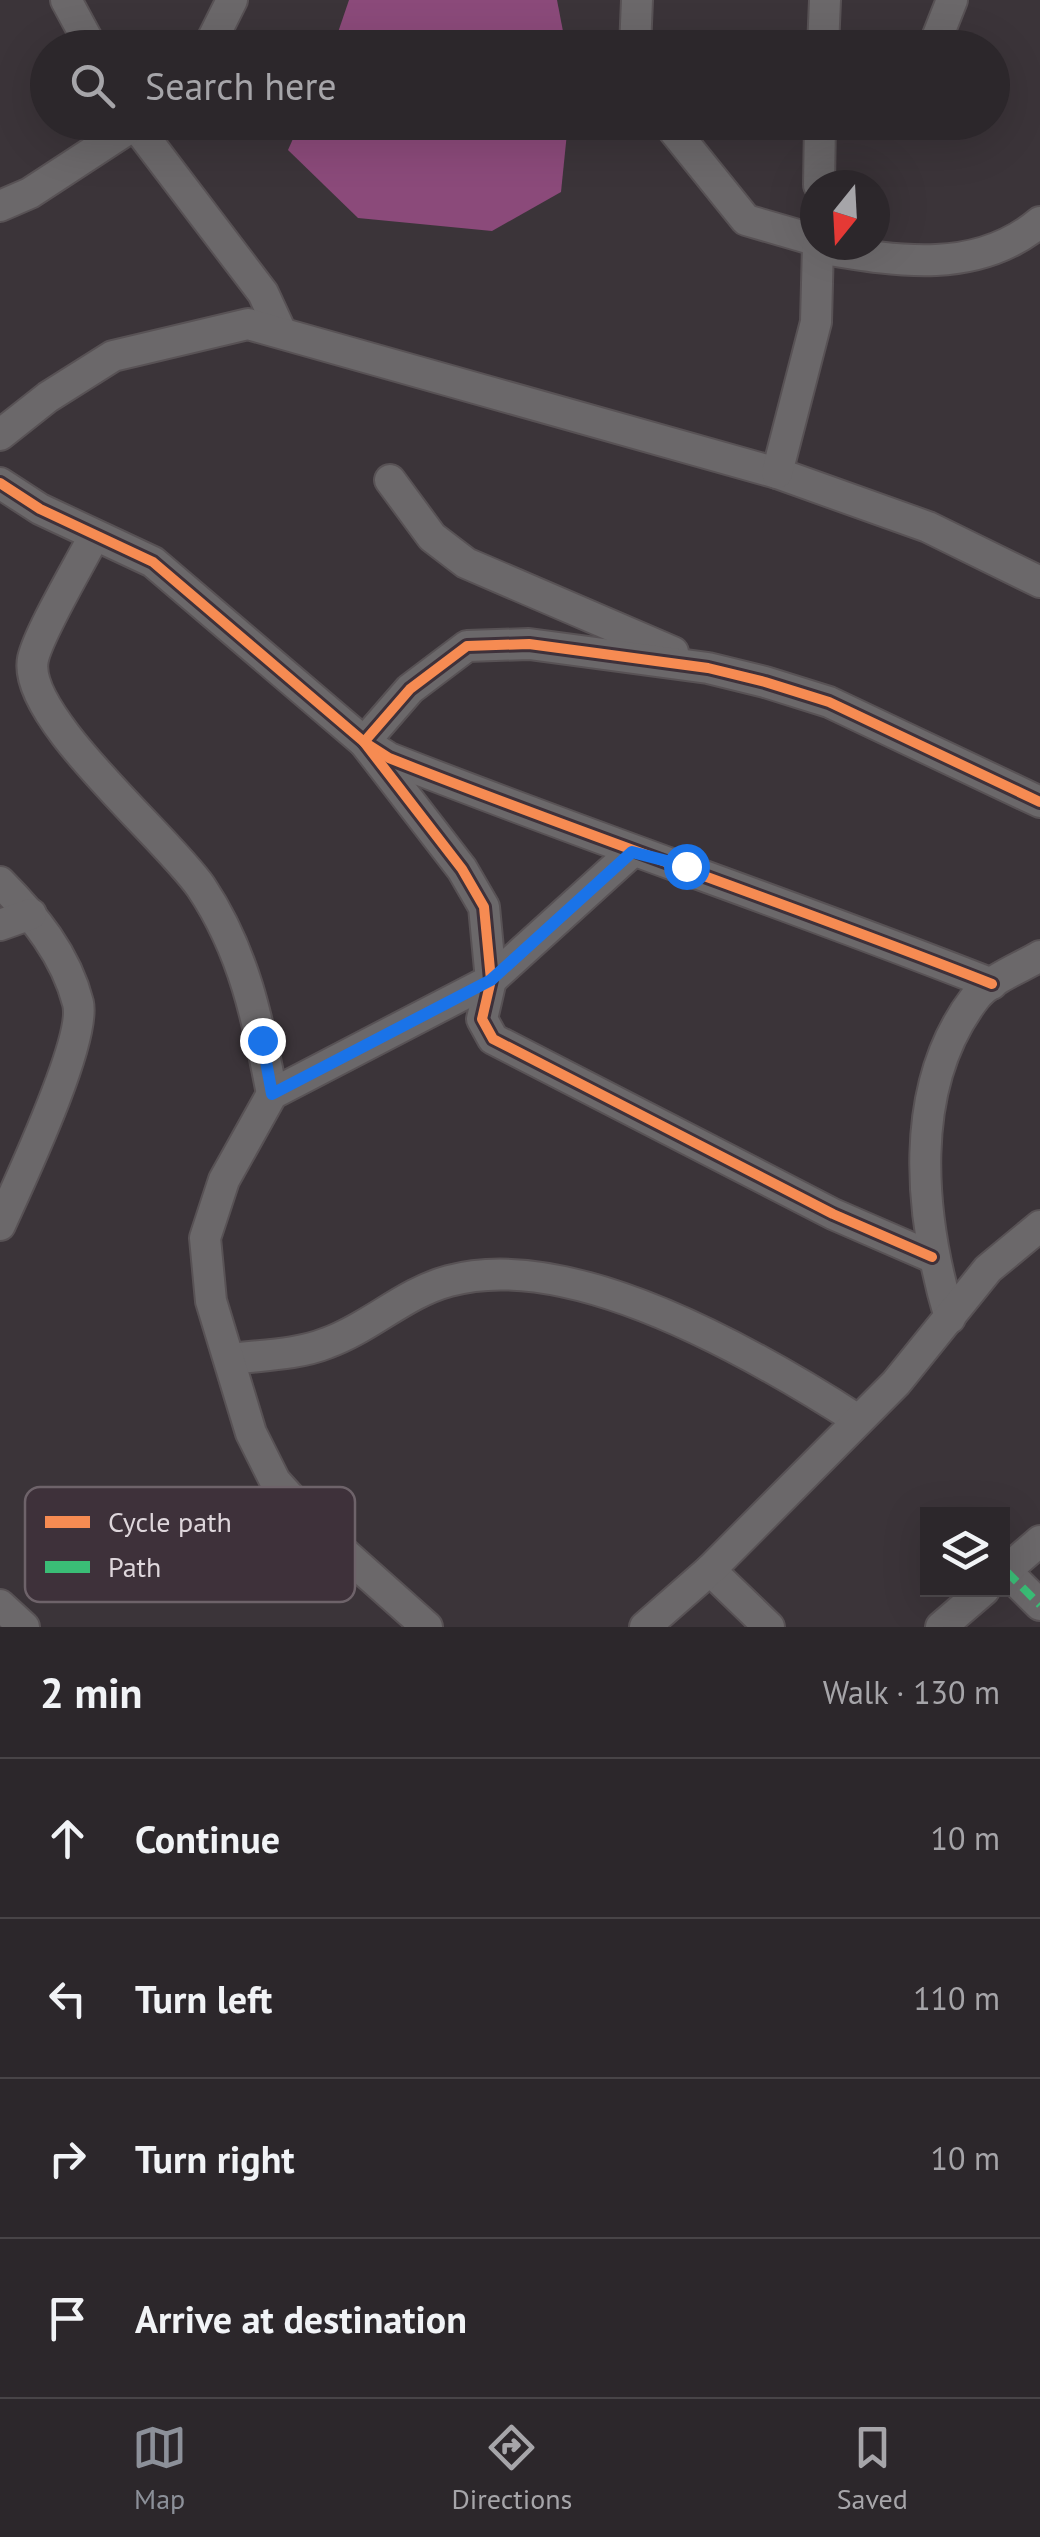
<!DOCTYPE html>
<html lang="en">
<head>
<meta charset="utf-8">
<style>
  :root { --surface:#2c272b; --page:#383337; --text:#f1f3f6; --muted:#a6a5a9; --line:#484447; --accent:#8c9099 }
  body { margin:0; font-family:"PT Sans",sans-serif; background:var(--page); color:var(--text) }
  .controls { position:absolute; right:30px; bottom:30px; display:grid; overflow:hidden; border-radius:0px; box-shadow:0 10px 40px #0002 }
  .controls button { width:90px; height:90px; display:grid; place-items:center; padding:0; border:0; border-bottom:2px solid var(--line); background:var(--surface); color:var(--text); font:50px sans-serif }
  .compass { position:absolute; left:800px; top:170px; width:90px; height:90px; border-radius:50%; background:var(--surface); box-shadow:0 10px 40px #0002; rotate:198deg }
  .stop { position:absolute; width:30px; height:30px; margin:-22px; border:8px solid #1a73e8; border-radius:50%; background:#fff }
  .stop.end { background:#1a73e8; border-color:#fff; box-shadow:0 2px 10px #0008 }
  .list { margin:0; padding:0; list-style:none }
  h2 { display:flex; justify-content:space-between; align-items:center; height:130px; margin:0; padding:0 40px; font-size:42px }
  h2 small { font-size:32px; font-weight:400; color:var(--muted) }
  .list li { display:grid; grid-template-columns:65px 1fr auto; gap:30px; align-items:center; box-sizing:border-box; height:160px; padding:0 40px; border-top:2px solid var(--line) }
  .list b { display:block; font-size:38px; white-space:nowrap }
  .list em { font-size:32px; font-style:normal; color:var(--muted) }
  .icon { flex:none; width:55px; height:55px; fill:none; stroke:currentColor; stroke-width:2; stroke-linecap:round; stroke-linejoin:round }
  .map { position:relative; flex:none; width:1040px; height:1627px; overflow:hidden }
  .search { position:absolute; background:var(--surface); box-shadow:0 10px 40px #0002; left:30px; right:30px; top:30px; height:110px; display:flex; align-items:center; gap:25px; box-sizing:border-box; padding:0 35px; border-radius:55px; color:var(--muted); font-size:38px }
  .sheet { height:770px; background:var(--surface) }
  nav { display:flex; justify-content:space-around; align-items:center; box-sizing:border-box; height:140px; border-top:2px solid var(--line); background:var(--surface); font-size:28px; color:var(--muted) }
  nav a { display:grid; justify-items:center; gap:5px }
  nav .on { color:var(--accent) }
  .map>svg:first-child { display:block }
  .forest { fill:#8b4a7a }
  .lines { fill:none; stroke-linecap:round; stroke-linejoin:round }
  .street-casing { stroke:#585255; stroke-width:34 }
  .street { stroke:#6b686a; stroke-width:30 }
  .quiet { stroke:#3abd76; stroke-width:8; stroke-dasharray:15 8; stroke-linecap:butt }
  .cycleway-casing { stroke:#3e313a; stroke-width:16 }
  .cycleway { stroke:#f68b52; stroke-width:10 }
  .route { stroke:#1a73e8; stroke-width:12 }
  .key { fill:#3e313a; stroke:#6e636a; stroke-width:2.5 }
  .key-label { font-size:28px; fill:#ded6db }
</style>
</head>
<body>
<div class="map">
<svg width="1040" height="1627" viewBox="0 0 1040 1627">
  <rect width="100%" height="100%" fill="#3b3439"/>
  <g class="forest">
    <path d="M349 0H557L566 47H333Z"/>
    <path d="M300 123H568L561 192 492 231 358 218 288 150Z"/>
  </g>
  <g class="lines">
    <g class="street-casing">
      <g id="street">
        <path d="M66 0 92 48"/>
        <path d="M208 48 232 0"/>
        <path d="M635 48 637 0"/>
        <path d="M823 48 825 0"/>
        <path d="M933 48 952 0"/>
        <path d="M133 122 263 293 281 332"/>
        <path d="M667 122 746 220 815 240"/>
        <path d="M819 185 820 122"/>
        <path d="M0 206 30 193 134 125"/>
        <path d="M818 248C895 261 976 276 1040 222"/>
        <path d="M0 435 48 397 113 356 248 324 777 473 928 527 1040 582"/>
        <path d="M777 473 816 322 818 245"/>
        <path d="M390 480 432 537 466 563 673 652"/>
        <path d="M0 483 40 509 153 562 364 742 389 758C589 837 792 905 992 984"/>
        <path d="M94 536C80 564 39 632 33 659 21 716 166 836 201 887 244 951 258 1020 272 1094"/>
        <path d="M0 882C34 916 66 955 78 1003 87 1040 18 1185 0 1225"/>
        <path d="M0 925 31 914"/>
        <path d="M932 1257 833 1214 493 1039 482 1019 491 980 484 907 462 869 364 742 410 689 467 646 529 644 708 668 765 682 829 702 1040 802"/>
        <path d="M950 1318C920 1217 906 1088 975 998 990 979 1020 968 1040 956"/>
        <path d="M230 1359C262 1355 297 1355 327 1343 371 1327 404 1293 449 1281 572 1247 757 1355 858 1420"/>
        <path d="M710 1570 769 1627"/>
        <path d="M1006 1571 1040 1605"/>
        <path d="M1002 1574 1040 1541"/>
        <path d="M0 1605 24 1627"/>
        <path d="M427 1627 324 1535 275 1481 251 1433 211 1301 205 1238 224 1180 272 1094 491 980 632 852"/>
        <path d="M645 1627 710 1570 896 1383 988 1269 1040 1226"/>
        <path d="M941 1627 984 1590"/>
      </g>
    </g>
    <use href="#street" class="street"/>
    <path class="quiet" d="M1006 1571 1040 1605"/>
    <g class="cycleway-casing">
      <g id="cycleway">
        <path d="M0 483 40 509 153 562 364 742 389 758C589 837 792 905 992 984"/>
        <path d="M932 1257 833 1214 493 1039 482 1019 491 980 484 907 462 869 364 742 410 689 467 646 529 644 708 668 765 682 829 702 1040 802"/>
      </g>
    </g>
    <use href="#cycleway" class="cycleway"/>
  </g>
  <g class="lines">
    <path class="route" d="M262 1040 272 1094 491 980 632 852 686 866"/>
  </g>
  <rect x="25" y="1487" width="330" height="115" rx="15" class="key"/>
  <rect x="45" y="1516" width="45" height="12" fill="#f68b52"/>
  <rect x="45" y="1561" width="45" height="12" fill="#3abd76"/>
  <g class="key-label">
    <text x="108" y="1532">Cycle path</text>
    <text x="108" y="1577">Path</text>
  </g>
</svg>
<div class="controls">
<button><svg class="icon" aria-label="layers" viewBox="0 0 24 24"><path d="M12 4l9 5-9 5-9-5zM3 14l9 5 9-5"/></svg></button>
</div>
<svg class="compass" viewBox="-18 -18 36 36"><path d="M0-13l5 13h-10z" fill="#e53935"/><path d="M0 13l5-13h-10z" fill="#a6a5a9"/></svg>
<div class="stop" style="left:686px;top:866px"></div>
<div class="stop end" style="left:262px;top:1040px"></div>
<div class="search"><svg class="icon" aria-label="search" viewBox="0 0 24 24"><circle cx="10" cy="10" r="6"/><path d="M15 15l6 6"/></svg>Search here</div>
</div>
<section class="sheet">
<h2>2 min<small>Walk · 130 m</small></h2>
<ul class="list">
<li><svg class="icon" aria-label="ahead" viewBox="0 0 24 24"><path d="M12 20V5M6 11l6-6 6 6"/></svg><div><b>Continue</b></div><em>10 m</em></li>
<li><svg class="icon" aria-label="left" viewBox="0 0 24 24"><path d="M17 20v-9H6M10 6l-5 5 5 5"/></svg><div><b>Turn left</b></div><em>110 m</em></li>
<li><svg class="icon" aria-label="right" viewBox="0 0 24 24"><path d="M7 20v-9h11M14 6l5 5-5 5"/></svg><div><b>Turn right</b></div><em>10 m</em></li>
<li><svg class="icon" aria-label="arrive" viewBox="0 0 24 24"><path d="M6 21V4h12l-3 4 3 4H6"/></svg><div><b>Arrive at destination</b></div></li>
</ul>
</section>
<nav>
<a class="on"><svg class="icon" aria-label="map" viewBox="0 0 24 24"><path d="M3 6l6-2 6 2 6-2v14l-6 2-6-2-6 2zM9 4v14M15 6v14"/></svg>Map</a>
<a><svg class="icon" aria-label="directions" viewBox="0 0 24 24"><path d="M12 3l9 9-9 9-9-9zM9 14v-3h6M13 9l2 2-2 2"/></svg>Directions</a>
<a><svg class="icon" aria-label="saved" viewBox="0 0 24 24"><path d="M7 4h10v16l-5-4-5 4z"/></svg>Saved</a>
</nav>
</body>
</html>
